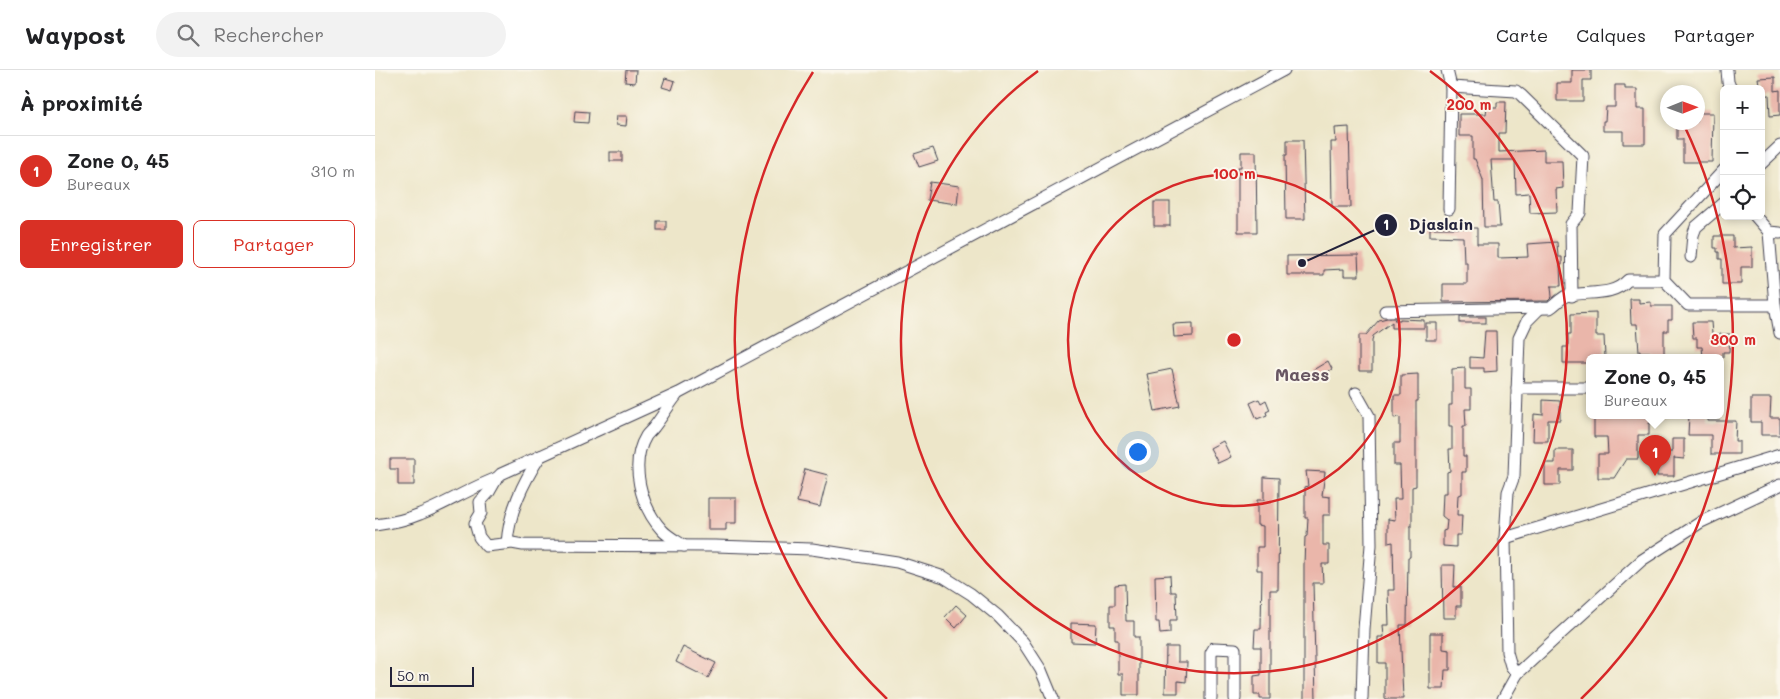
<!DOCTYPE html>
<html lang="fr">
<head>
<meta charset="utf-8">
<style>
  :root { --surface:#fff; --page:#f2f2f2; --text:#202124; --muted:#757577; --line:#e0e0e0; --accent:#d93025 }
  body { margin:0; font-family:Mali,sans-serif; background:var(--page); color:var(--text) }
  .controls { position:absolute; right:15px; top:15px; display:grid; overflow:hidden; border-radius:8px; box-shadow:0 2px 8px #0003 }
  .controls button { width:45px; height:45px; display:grid; place-items:center; padding:0; border:0; border-bottom:1px solid var(--line); background:var(--surface); color:var(--text); font:25px sans-serif }
  .compass { position:absolute; left:1285px; top:15px; width:45px; height:45px; border-radius:50%; background:var(--surface); box-shadow:0 2px 8px #0003; rotate:89deg }
  .scale { position:absolute; left:15px; bottom:12px; width:84px; box-sizing:border-box; padding-left:5px; border:2px solid #22223b; border-top:0; font-size:14px; line-height:18px; white-space:nowrap; color:#22223b; -webkit-text-stroke:4px #fbf7ec; paint-order:stroke }
  .you { position:absolute; left:762px; top:381px; width:18px; height:18px; margin:-12px; border:4px solid #fff; border-radius:50%; background:#1a73e8; box-shadow:0 0 0 8px #1a73e833 }
  .badge { display:grid; place-items:center; width:32px; height:32px; border-radius:50%; background:var(--accent); color:#fff; font-size:16px; font-weight:700 }
  .pin { position:absolute; translate:-50% -41px; filter:drop-shadow(0 1px 2px #0008) }
  .pin::after { content:''; position:absolute; top:26px; width:18px; height:15px; background:inherit; clip-path:polygon(0 0,100% 0,50% 100%) }
  .popup { position:absolute; left:1211px; top:284px; width:138px; height:65px; box-sizing:border-box; display:grid; place-content:center; border-radius:8px; background:var(--surface); filter:drop-shadow(0 1px 4px #0005); font-size:16px; white-space:nowrap; color:var(--muted) }
  .popup b { font-size:19px; color:var(--text) }
  .popup::after { content:''; position:absolute; left:50%; top:100%; margin-left:-10px; border:10px solid transparent; border-top-color:var(--surface) }
  .list { margin:0; padding:0; list-style:none }
  h2 { display:flex; justify-content:space-between; align-items:center; height:65px; margin:0; padding:0 20px; font-size:21px }
  h2 small { font-size:16px; font-weight:400; color:var(--muted) }
  .list li { display:grid; grid-template-columns:32px 1fr auto; gap:15px; align-items:center; box-sizing:border-box; height:70px; padding:0 20px; border-top:1px solid var(--line) }
  .list b { display:block; font-size:19px; white-space:nowrap }
  .list p { margin:0; font-size:16px; white-space:nowrap; color:var(--muted) }
  .list em { font-size:16px; font-style:normal; color:var(--muted) }
  .actions { display:flex; gap:10px; padding:15px 20px }
  .actions a { flex:1; padding:11px 0; border:1px solid var(--accent); border-radius:8px; text-align:center; font-size:18px; color:var(--accent) }
  .actions .main { background:var(--accent); color:#fff }
  .icon { flex:none; width:28px; height:28px; fill:none; stroke:currentColor; stroke-width:2; stroke-linecap:round; stroke-linejoin:round }
  .map { position:relative; flex:none; width:1405px; height:629px; overflow:hidden }
  header { display:flex; align-items:center; gap:30px; box-sizing:border-box; height:70px; padding:0 25px; background:var(--surface); border-bottom:1px solid var(--line) }
  header strong { font-size:24px }
  nav { display:flex; gap:28px; margin-inline-start:auto; font-size:18px }
  .search { width:350px; height:45px; background:var(--page); display:flex; align-items:center; gap:12px; box-sizing:border-box; padding:0 18px; border-radius:28px; color:var(--muted); font-size:19px }
  main { display:flex }
  aside { flex:1; background:var(--surface) }
  .map>svg:first-child { display:block }
  .building { fill:#eab6aa }
  .lines { fill:none; stroke-linecap:round; stroke-linejoin:round }
  .minor-casing { stroke:#403f50; stroke-width:13 }
  .minor { stroke:#fff; stroke-width:11 }
  .ring { fill:none; stroke:#d62828; stroke-width:2.5 }
  .labels { text-anchor:middle; stroke-width:4; stroke-linejoin:round; paint-order:stroke }
  .quarter-label { font-size:18px; font-weight:bold; fill:#685662; stroke:#fbf7ec }
  .centre { fill:#d62828; stroke:#fbf7ec; stroke-width:2.5 }
  .ring-label { font-size:15px; text-anchor:middle; font-weight:bold; fill:#d62828; stroke:#fbf7ec; stroke-width:4; stroke-linejoin:round; paint-order:stroke }
  .leader { fill:none; stroke:#22223b; stroke-width:2 }
  .callout-dot { fill:#22223b; stroke:#fbf7ec; stroke-width:2 }
  .mark-label { font-size:15px; text-anchor:middle; font-weight:bold; fill:#fff }
  .callout-label { font-size:16px; text-anchor:middle; font-weight:bold; fill:#22223b; stroke:#fbf7ec; stroke-width:4; stroke-linejoin:round; paint-order:stroke }
</style>
</head>
<body>
<header>
<strong>Waypost</strong>
<div class="search"><svg class="icon" aria-label="search" viewBox="0 0 24 24"><circle cx="10" cy="10" r="6"/><path d="M15 15l6 6"/></svg>Rechercher</div>
<nav><a>Carte</a><a>Calques</a><a>Partager</a></nav>
</header>
<main>
<aside>
<h2>À proximité<small></small></h2>
<ul class="list">
<li><span class="badge">1</span><div><b>Zone 0, 45</b><p>Bureaux</p></div><em>310 m</em></li>
</ul>
<div class="actions"><a class="main">Enregistrer</a><a>Partager</a></div>
</aside>
<div class="map">
<svg width="1405" height="629" viewBox="0 0 1405 629">
  <rect width="100%" height="100%" fill="#fbf7ec"/>
  <filter id="ink" filterUnits="userSpaceOnUse"><feTurbulence type="fractalNoise" baseFrequency=".02" numOctaves="2"/><feDisplacementMap in="SourceGraphic" scale="10" xChannelSelector="R" yChannelSelector="G"/><feConvolveMatrix kernelMatrix="1 2 1 2 8 2 1 2 1" color-interpolation-filters="sRGB"/></filter>
  <filter id="wash" filterUnits="userSpaceOnUse"><feTurbulence type="fractalNoise" baseFrequency=".0096" numOctaves="4" result="noise"/><feDisplacementMap in="SourceGraphic" scale="20" xChannelSelector="R" yChannelSelector="G"/><feGaussianBlur stdDeviation="1.12" result="paint"/><feColorMatrix in="noise" values="0 0 0 0 0 0 0 0 0 0 0 0 0 0 0 0 0 1.4 0 .05"/><feComposite in="paint" operator="in"/></filter>
  <g filter="url(#wash)">
    <rect width="100%" height="100%" fill="#ede6c9"/>
    <g id="blocks">
      <g class="building">
        <path d="M251 0H261L260 13 250 12Z"/>
        <path d="M1197 0H1216V10H1208V31H1182V13H1197Z"/>
        <path d="M1400 7V21L1405 20V45L1395 46 1394 25 1386 26 1383 8Z"/>
        <path d="M290 8 300 11 297 20 287 17Z"/>
        <path d="M1240 15H1250V19H1262V39H1270V74H1248V61H1228V51H1230L1231 37H1240Z"/>
        <path d="M1122 32H1131L1130 63H1124V82L1169 80V91H1187L1188 118 1181 119 1182 142 1155 143 1154 123 1141 124 1140 90H1116L1119 132H1123L1125 157H1109L1108 110 1100 89H1098V66H1084V44H1111L1112 37H1122Z"/>
        <path d="M200 41 214 42 213 53 199 52Z"/>
        <path d="M1322 43H1338L1337 92H1308V69H1302V52H1322Z"/>
        <path d="M242 46H252L251 56 241 55Z"/>
        <path d="M974 57 976 137H957L956 72H961L960 58Z"/>
        <path d="M912 70H928L930 149H911L910 85H912Z"/>
        <path d="M558 78 563 91 544 97 539 84Z"/>
        <rect x="235" y="82" width="12" height="9"/>
        <path d="M866 82H881L882 162H863V97H866Z"/>
        <path d="M555 112 584 116 582 134 552 130Z"/>
        <rect x="779" y="132" width="16" height="24"/>
        <rect x="282" y="151" width="9" height="9"/>
        <path d="M1055 158H1102V174H1123V188L1153 187 1152 174 1182 172 1183 187H1187V195H1185L1186 216H1176L1177 227 1173 231 1068 232V214H1092V192H1089L1088 167 1055 166Z"/>
        <path d="M1339 166H1358V178L1377 177V197H1366V214H1347V189H1344V182H1342V178H1339Z"/>
        <path d="M983 185 984 206H969V199L949 200V205H912V186Z"/>
        <path d="M1255 229H1264V233L1276 232V236H1297V250H1293V261H1289V284H1276L1275 282H1264L1262 254H1256Z"/>
        <path d="M1221 243V266H1229L1230 287H1215V293H1188V277H1193V264H1196V244Z"/>
        <rect x="1085" y="247" width="26" height="6"/>
        <path d="M1012 248H1021L1019 250H1025V249L1049 250V258H1017V252L998 266 997 271V301H984V265H991L1004 250Z"/>
        <path d="M1317 252H1336L1337 264H1355L1354 282H1348V287H1328L1327 277H1322V268H1318Z"/>
        <path d="M818 253V266L799 267 798 254Z"/>
        <rect x="1051" y="253" width="11" height="17"/>
        <path d="M1110 261H1121L1122 301 1109 302V298H1095V287L1108 288Z"/>
        <path d="M953 291 957 299 943 308 938 300Z"/>
        <path d="M1090 298V319H1096V339H1090L1091 356H1088V386H1091V402H1087V424L1083 425 1082 445H1087L1086 465H1081V477L1068 476V461L1071 460 1072 450 1067 446 1068 423H1072V402L1075 401 1074 379H1077V356H1074V335H1077V299Z"/>
        <path d="M797 299 805 336 780 341 772 304Z"/>
        <path d="M1043 304V331H1041V416L1037 417V456H1035V487H1033L1032 555H1025L1028 629H1010V593H1003V567H1009L1008 555H1014L1013 520H1019L1018 472 1013 473V449L1020 450 1019 429H1026L1025 395H1019V373H1025V347L1019 348V325H1026V305Z"/>
        <path d="M1376 328H1396L1395 348H1405V365H1386V352H1376Z"/>
        <path d="M884 329 886 333 891 330 895 340 891 342 892 345 882 349 875 333Z"/>
        <path d="M1168 330 1185 331V350H1173V371H1158L1159 344 1168 345Z"/>
        <path d="M1219 345 1250 347V345H1280V353H1274V365H1263V389H1251L1239 408H1223V384H1233L1232 367H1219Z"/>
        <path d="M1314 345H1333V351H1361L1360 371H1364V384H1336V365H1313Z"/>
        <path d="M1297 369H1309V389L1299 388V406H1282V382H1297Z"/>
        <path d="M848 371 856 387 843 393 835 378Z"/>
        <path d="M1180 380H1198V400H1185V415H1170V393H1180Z"/>
        <path d="M15 389H39V415H23V399H15Z"/>
        <path d="M430 399 453 405 445 437 422 432Z"/>
        <path d="M931 401 950 402 947 426 955 427V445H948V475H954V494H947L948 513H938L941 629H929V495L930 467 932 466 933 448H930V417L933 416Z"/>
        <path d="M889 407 904 408 903 520H895V629H885V625H879V606L886 605V577H879L880 559H886L887 500H882V477H888V456L882 455V430H889Z"/>
        <path d="M333 428H361V453H351V460H333Z"/>
        <path d="M1067 495H1080L1079 517H1086V536H1081V548H1068Z"/>
        <path d="M795 505 796 522H801L802 550H795V563L785 564 784 552H781L780 506Z"/>
        <path d="M750 514 751 551H759V567H764V625H748V604H743V570H740V556H735V535H740V515Z"/>
        <path d="M581 535 592 545 581 558 570 547Z"/>
        <path d="M696 553 721 554 720 573 696 572Z"/>
        <path d="M1055 563H1068V579L1075 580V600H1070L1069 619H1055Z"/>
        <path d="M308 577 341 593 333 608 301 592Z"/>
        <path d="M791 577H803V592H812L811 612 803 611V623H790Z"/>
      </g>
    </g>
  </g>
  <g filter="url(#ink)">
    <use href="#blocks" fill-opacity="0" stroke="#403f50" stroke-width="1"/>
    <g class="lines">
      <g class="minor-casing">
        <g id="minor">
          <path d="M1072 0 1076 17 1074 139"/>
          <path d="M1352 0 1353 12 1356 19"/>
          <path d="M1076 17 1141 21 1146 25 1208 86 1205 143 1196 154 1197 226"/>
          <path d="M1386 94 1405 76"/>
          <path d="M1349 100 1290 164 1289 210 1313 235H1400"/>
          <path d="M1380 146 1394 162 1405 163"/>
          <path d="M1394 162 1400 235 1405 263"/>
          <path d="M1316 187 1318 165 1321 157 1349 133"/>
          <path d="M1010 241 1175 238C1180 235 1186 228 1191 226 1212 220 1236 228 1253 210H1289"/>
          <path d="M1142 318H1215"/>
          <path d="M981 323 994 346 996 475 989 559 987 629"/>
          <path d="M301 326C293 336 287 347 279 357 276 361 273 363 271 366 254 394 266 437 287 460 292 466 302 471 309 476"/>
          <path d="M0 455C15 453 31 450 45 444 71 434 95 418 122 408"/>
          <path d="M1130 468 1405 385"/>
          <path d="M132 474C134 441 148 413 165 386"/>
          <path d="M1142 604 1136 596 1132 582 1130 468 1133 422 1139 406 1144 268 1152 251 1165 238"/>
          <path d="M678 629 666 600 648 572 623 546 596 524 569 507 522 492 437 479 340 476 148 475 137 473 111 476 104 467 100 453 106 443 105 432 114 422 122 408 126 404 304 323 909 0"/>
          <path d="M836 629V583L839 578 860 579V629"/>
          <path d="M1128 629 1142 604 1181 568 1267 490 1326 452 1405 415"/>
        </g>
      </g>
      <use href="#minor" class="minor"/>
    </g>
  </g>
  <g class="ring">
    <circle cx="859" cy="270" r="166"/>
    <path d="M1055 1A333 333 0 1 1 663 1"/>
    <path d="M512 629A499 499 0 0 1 438 2M1309 55A499 499 0 0 1 1206 629"/>
  </g>
  <g class="labels">
    <g class="quarter-label">
      <text x="927" y="311">Maess</text>
    </g>
  </g>
  <circle cx="859" cy="270" r="8" class="centre"/>
  <g class="ring-label">
    <text x="1094" y="40">200 m</text>
    <text x="859" y="109">100 m</text>
    <text x="1358" y="275">300 m</text>
  </g>
  <path class="leader" d="M927 193L1011 155"/>
  <g class="callout-dot">
    <circle cx="927" cy="193" r="5"/>
    <circle cx="1011" cy="155" r="12"/>
  </g>
  <g class="mark-label">
    <text x="1011" y="160">1</text>
  </g>
  <g class="callout-label">
    <text x="1066" y="160">Djaslain</text>
  </g>
</svg>
<div class="controls">
<button>+</button>
<button>−</button>
<button><svg class="icon" aria-label="locate" viewBox="0 0 24 24"><circle cx="12" cy="12" r="6"/><path d="M12 2v4M12 18v4M2 12h4M18 12h4"/></svg></button>
</div>
<svg class="compass" viewBox="-18 -18 36 36"><path d="M0-13l5 13h-10z" fill="#e53935"/><path d="M0 13l5-13h-10z" fill="#757577"/></svg>
<div class="scale">50 m</div>
<div class="you"></div>
<div class="pin badge" style="left:1280px;top:406px">1</div>
<div class="popup"><b>Zone 0, 45</b>Bureaux</div>
</div>
</main>
</body>
</html>
